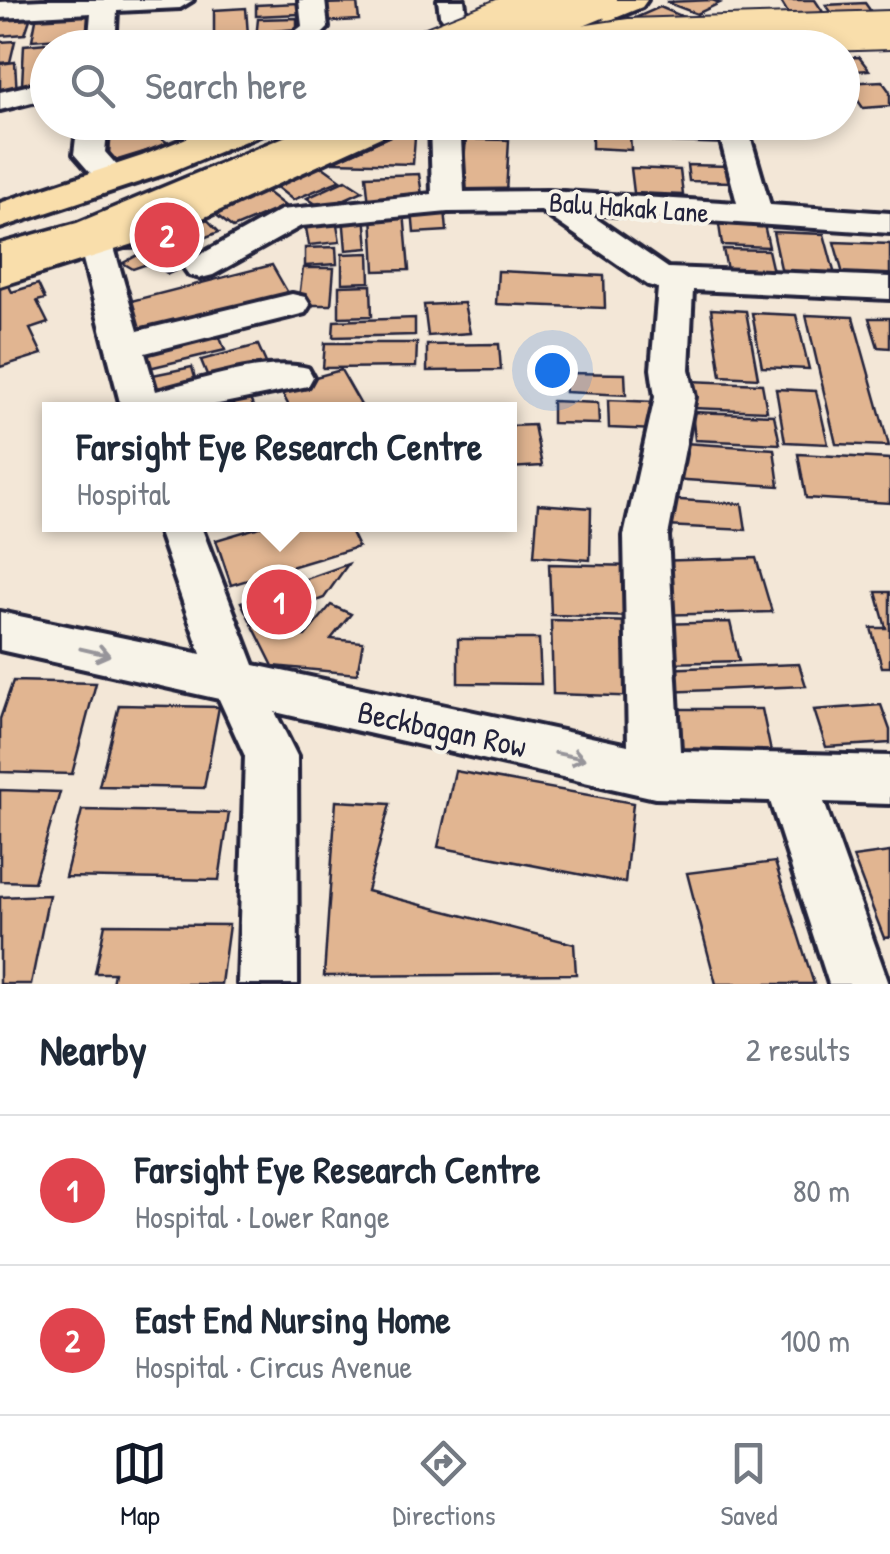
<!DOCTYPE html>
<html lang="en">
<head>
<meta charset="utf-8">
<style>
  :root { --surface:#fff; --page:#f6f6f7; --text:#1f2937; --muted:#747a83; --line:#e0e1e3; --accent:#111827 }
  body { margin:0; font-family:"Patrick Hand",sans-serif; background:var(--page); color:var(--text) }
  .you { position:absolute; left:552px; top:370px; width:35px; height:35px; margin:-25px; border:8px solid #fff; border-radius:50%; background:#1a73e8; box-shadow:0 0 0 15px #1a73e833 }
  .badge { display:grid; place-items:center; width:65px; height:65px; border-radius:50%; background:var(--accent); color:#fff; font-size:32px; font-weight:700 }
  .pin { position:absolute; translate:-50% -50%; border:5px solid #fff; box-shadow:0 2px 10px #0006 }
  .popup { position:absolute; left:42px; top:402px; width:475px; height:130px; box-sizing:border-box; display:grid; place-content:center; border-radius:0px; background:var(--surface); filter:drop-shadow(0 2px 8px #0005); font-size:32px; white-space:nowrap; color:var(--muted) }
  .popup b { font-size:38px; color:var(--text) }
  .popup::after { content:''; position:absolute; left:50%; top:100%; margin-left:-20px; border:20px solid transparent; border-top-color:var(--surface) }
  .list { margin:0; padding:0; list-style:none }
  h2 { display:flex; justify-content:space-between; align-items:center; height:130px; margin:0; padding:0 40px; font-size:42px }
  h2 small { font-size:32px; font-weight:400; color:var(--muted) }
  .list li { display:grid; grid-template-columns:65px 1fr auto; gap:30px; align-items:center; box-sizing:border-box; height:150px; padding:0 40px; border-top:2px solid var(--line) }
  .list b { display:block; font-size:38px; white-space:nowrap }
  .list p { margin:0; font-size:32px; white-space:nowrap; color:var(--muted) }
  .list em { font-size:32px; font-style:normal; color:var(--muted) }
  .icon { flex:none; width:55px; height:55px; fill:none; stroke:currentColor; stroke-width:2; stroke-linecap:round; stroke-linejoin:round }
  .map { position:relative; flex:none; width:890px; height:984px; overflow:hidden }
  .search { position:absolute; background:var(--surface); box-shadow:0 5px 15px #0003; left:30px; right:30px; top:30px; height:110px; display:flex; align-items:center; gap:25px; box-sizing:border-box; padding:0 35px; border-radius:55px; color:var(--muted); font-size:38px }
  .sheet { height:430px; background:var(--surface) }
  nav { display:flex; justify-content:space-around; align-items:center; box-sizing:border-box; height:140px; border-top:2px solid var(--line); background:var(--surface); font-size:28px; color:var(--muted) }
  nav a { display:grid; justify-items:center; gap:5px }
  nav .on { color:var(--accent) }
  .map>svg:first-child { display:block }
  .building { fill:#e1b591; stroke:#22223b; stroke-width:2.5 }
  .lines { fill:none; stroke-linecap:round; stroke-linejoin:round }
  .minor-casing { stroke:#22223b; stroke-width:8 }
  .major-casing { stroke:#22223b; stroke-width:8 }
  .highway-casing { stroke:#22223b; stroke-width:7 }
  .minor { fill:#f7f3e8; fill-rule:evenodd }
  .major { fill:#f9deab; fill-rule:evenodd }
  .highway { fill:#f9deab; fill-rule:evenodd }
  .highway-bridge-casing { stroke:#22223b; stroke-width:42; stroke-linecap:butt }
  .highway-bridge { stroke:#f9deab; stroke-width:38 }
  .oneway { stroke:#97959a }
  .labels { text-anchor:middle; stroke-width:8; stroke-linejoin:round; paint-order:stroke }
  .far-street-label { font-size:28px; fill:#22223b; stroke:#f7f3e8 }
  .street-label { font-size:32px; fill:#22223b; stroke:#f7f3e8 }
</style>
</head>
<body>
<div class="map">
<svg width="890" height="984" viewBox="0 0 890 984">
  <rect width="100%" height="100%" fill="#f3e7d7"/>
  <filter id="ink" filterUnits="userSpaceOnUse"><feTurbulence type="fractalNoise" baseFrequency=".01" numOctaves="2"/><feDisplacementMap in="SourceGraphic" scale="20" xChannelSelector="R" yChannelSelector="G"/><feConvolveMatrix kernelMatrix="1 2 1 2 8 2 1 2 1" color-interpolation-filters="sRGB"/></filter>
  <g filter="url(#ink)">
    <g class="building">
      <path d="M712 0 720 3 697 14 666 2Z"/>
      <path d="M780 0H815L833 27 797 28Z"/>
      <path d="M298 3 299 14 256 16V5Z"/>
      <path d="M357 3 359 20 322 22 320 4Z"/>
      <path d="M865 3 882 27 843 28 826 5Z"/>
      <path d="M660 7 686 18 617 26Z"/>
      <path d="M246 8 248 35 214 37V10Z"/>
      <path d="M33 10 25 34 0 36V11Z"/>
      <path d="M90 11 87 36 32 40 37 14Z"/>
      <path d="M297 18V38L256 39 258 19Z"/>
      <path d="M15 41 10 62 0 63V42Z"/>
      <path d="M71 41V48H48V82L22 85 24 45Z"/>
      <path d="M859 57 869 70 842 72V58Z"/>
      <path d="M15 62 17 95 0 97V64Z"/>
      <path d="M882 81 890 92V106L863 108 846 83Z"/>
      <path d="M112 122H132L170 144 108 163Z"/>
      <path d="M160 122H209L216 127 186 140Z"/>
      <path d="M669 122H725L730 144 672 142Z"/>
      <path d="M416 124 413 164 333 162Z"/>
      <path d="M592 133 630 134 631 150 592 148Z"/>
      <path d="M466 139 509 140 506 193 461 191Z"/>
      <path d="M316 162 341 180 293 200 269 181Z"/>
      <path d="M687 165 730 166 733 182 689 181Z"/>
      <path d="M631 168 680 170 683 195 634 193Z"/>
      <path d="M419 174 423 202 369 205 366 176Z"/>
      <path d="M346 180 363 191 323 209 307 198Z"/>
      <path d="M262 188 285 206 233 228 210 210Z"/>
      <path d="M445 209 447 231 414 233 412 210Z"/>
      <path d="M198 210 219 232 185 245 204 257 168 274 153 262 133 269 123 263 149 249 120 250 127 236Z"/>
      <path d="M404 212 409 270 375 271 372 214Z"/>
      <path d="M335 214 340 242 309 245 304 217Z"/>
      <path d="M365 214 368 248 346 250 343 215Z"/>
      <path d="M718 218 763 220 769 247 722 245Z"/>
      <path d="M773 232 824 234 835 275 782 273Z"/>
      <path d="M834 242 890 244V276L843 274Z"/>
      <path d="M336 247 337 264 305 266V248Z"/>
      <path d="M723 249 768 250 773 272 727 270Z"/>
      <path d="M369 253 370 282 342 283V254Z"/>
      <path d="M272 265 292 300 138 340 123 303Z"/>
      <path d="M303 268H334L331 305H298Z"/>
      <path d="M498 271 604 276 605 308 496 304Z"/>
      <path d="M3 274 12 292 38 284 45 299 37 301 48 323 30 329 42 354 0 367V275Z"/>
      <path d="M371 285 372 316 339 317V286Z"/>
      <path d="M464 303 470 333 428 336 424 305Z"/>
      <path d="M711 309 746 311 758 378 721 376Z"/>
      <path d="M752 313 796 315 809 369 762 367Z"/>
      <path d="M806 315 853 317 889 446 836 444Z"/>
      <path d="M415 318V335L333 337 334 321Z"/>
      <path d="M869 318H890V348L878 347Z"/>
      <path d="M216 328 225 350 145 369 137 347Z"/>
      <path d="M325 343H417L416 367 323 368Z"/>
      <path d="M499 344 501 370 427 371V345Z"/>
      <path d="M258 345 270 372 212 387 201 360Z"/>
      <path d="M192 367 198 389 154 399 148 376Z"/>
      <path d="M341 370 361 405 346 410H291L279 387Z"/>
      <path d="M566 373 625 374 626 395 565 392Z"/>
      <path d="M689 381 762 384 767 411 692 408Z"/>
      <path d="M776 389 816 391 828 444 785 442Z"/>
      <path d="M246 391 255 410H180Z"/>
      <path d="M608 400 655 402 657 430 609 428Z"/>
      <path d="M552 401 598 403 599 424 552 423Z"/>
      <path d="M692 412 774 415 780 444 695 440Z"/>
      <path d="M534 425 542 466 509 468V426Z"/>
      <path d="M669 442 774 449 779 486 671 479Z"/>
      <path d="M798 454 890 459V503L806 498Z"/>
      <path d="M665 499 742 504 746 530 666 526Z"/>
      <path d="M538 504 591 508 590 560 534 556Z"/>
      <path d="M270 524H347L358 547 231 585 216 540Z"/>
      <path d="M756 558 772 612 654 615 653 561Z"/>
      <path d="M348 564 324 598 287 612 298 636H305L331 605 351 614 331 639 363 642 357 674 273 666 241 602Z"/>
      <path d="M549 564 635 566 640 617 551 615Z"/>
      <path d="M876 592H890V667H882L871 628H886Z"/>
      <path d="M551 620 640 622 647 697 553 694Z"/>
      <path d="M730 622 739 661 669 663 661 624Z"/>
      <path d="M458 639H539L541 684 458 683Z"/>
      <path d="M799 664 806 686 665 692 660 669Z"/>
      <path d="M13 681 96 683 72 774 0 772V719Z"/>
      <path d="M119 705 219 707 204 788 99 786Z"/>
      <path d="M881 705 890 730V743L826 747 814 710Z"/>
      <path d="M656 709H762L771 752 662 751Z"/>
      <path d="M455 771 633 803 625 883 438 847Z"/>
      <path d="M0 790 60 792 34 882 0 881Z"/>
      <path d="M336 801 390 804 367 891 574 944 576 974 324 976Z"/>
      <path d="M82 810 229 813 219 880 65 877Z"/>
      <path d="M890 852V937L884 938 853 857Z"/>
      <path d="M775 862 814 984H716L687 873Z"/>
      <path d="M49 895 31 984H0V897Z"/>
      <path d="M105 924 229 925 221 984H112L114 973H95Z"/>
    </g>
    <g class="lines">
      <g class="minor-casing">
        <g id="minor">
          <path d="M42 0H193L180 8 117 11 115 48H88L91 13 0 18V2Z"/>
          <path d="M299 0H325L328 28 311 45 189 48 202 40 294 32 302 26Z"/>
          <path d="M438 0H464L466 14 484 39 480 45H462L440 15Z"/>
          <path d="M48 81V98L0 110V92Z"/>
          <path d="M78 122H108L105 152 129 179 124 186H102L74 154Z"/>
          <path d="M430 122H460L464 192 548 191 737 203 716 122H746L770 205 890 213V233L588 213 668 268 890 277V299L693 290 689 369 695 397 668 536 680 751 890 756V804L824 802 889 984H829L770 801 655 798 275 712 297 756 298 984H238L245 756 219 699 0 650V612L201 654 156 524H200L254 665 628 745 624 536 655 397 651 369 658 288 648 285 541 211 448 212 301 226 213 275 201 278 189 275 184 268 189 261 281 210 432 194Z"/>
          <path d="M96 234 108 237 113 244 138 331 292 294 305 297 310 305 305 313 145 353 156 391C198 381 266 357 308 368L313 377 308 386 189 410H122L79 244 84 237Z"/>
        </g>
      </g>
      <g class="major-casing">
        <g id="major">
          <path d="M603 0H647L642 7 574 35 626 38 629 48H465L455 39 459 32 471 29 533 34 537 26Z"/>
          <path d="M226 122H277L272 130 170 172 0 228V203L142 156Z"/>
          <path d="M351 122H401L396 130 172 232 0 286V259L144 214Z"/>
        </g>
      </g>
      <g class="highway-casing">
        <path id="highway" d="M320 122H373L368 130 107 241 0 271V244L77 223Z"/>
      </g>
      <use href="#minor" class="minor"/>
      <use href="#major" class="major"/>
      <use href="#highway" class="highway"/>
      <g class="highway-bridge-casing">
        <g id="highway-bridge">
          <path d="M521 31 597 0"/>
          <path d="M427 48 548 0"/>
          <path d="M561 48 629 38 890 30"/>
        </g>
      </g>
      <use href="#highway-bridge" class="highway-bridge"/>
    </g>
    <defs><path id="oneway-shaft" d="M-6 0H5M1.5-3L5.5 0L1.5 3" fill="none" stroke-width="1.6" stroke-linecap="round" stroke-linejoin="round" transform="scale(2.5)"/></defs>
    <g class="oneway">
      <use href="#oneway-shaft" transform="translate(95 652) rotate(13)"/>
      <use href="#oneway-shaft" transform="translate(570 756) rotate(12)"/>
    </g>
  </g>
  <g class="labels">
    <g class="far-street-label">
      <text transform="translate(629 207) rotate(4)" y="10">Balu Hakak Lane</text>
    </g>
    <g class="street-label">
      <text transform="translate(442 729) rotate(12)" y="11">Beckbagan Row</text>
    </g>
  </g>
</svg>
<div class="you"></div>
<div class="pin badge" style="left:279px;top:602px;background:#e0444e">1</div>
<div class="popup"><b>Farsight Eye Research Centre</b>Hospital</div>
<div class="pin badge" style="left:167px;top:235px;background:#e0444e">2</div>
<div class="search"><svg class="icon" aria-label="search" viewBox="0 0 24 24"><circle cx="10" cy="10" r="6"/><path d="M15 15l6 6"/></svg>Search here</div>
</div>
<section class="sheet">
<h2>Nearby<small>2 results</small></h2>
<ul class="list">
<li><span class="badge" style="background:#e0444e">1</span><div><b>Farsight Eye Research Centre</b><p>Hospital · Lower Range</p></div><em>80 m</em></li>
<li><span class="badge" style="background:#e0444e">2</span><div><b>East End Nursing Home</b><p>Hospital · Circus Avenue</p></div><em>100 m</em></li>
</ul>
</section>
<nav>
<a class="on"><svg class="icon" aria-label="map" viewBox="0 0 24 24"><path d="M3 6l6-2 6 2 6-2v14l-6 2-6-2-6 2zM9 4v14M15 6v14"/></svg>Map</a>
<a><svg class="icon" aria-label="directions" viewBox="0 0 24 24"><path d="M12 3l9 9-9 9-9-9zM9 14v-3h6M13 9l2 2-2 2"/></svg>Directions</a>
<a><svg class="icon" aria-label="saved" viewBox="0 0 24 24"><path d="M7 4h10v16l-5-4-5 4z"/></svg>Saved</a>
</nav>
</body>
</html>
